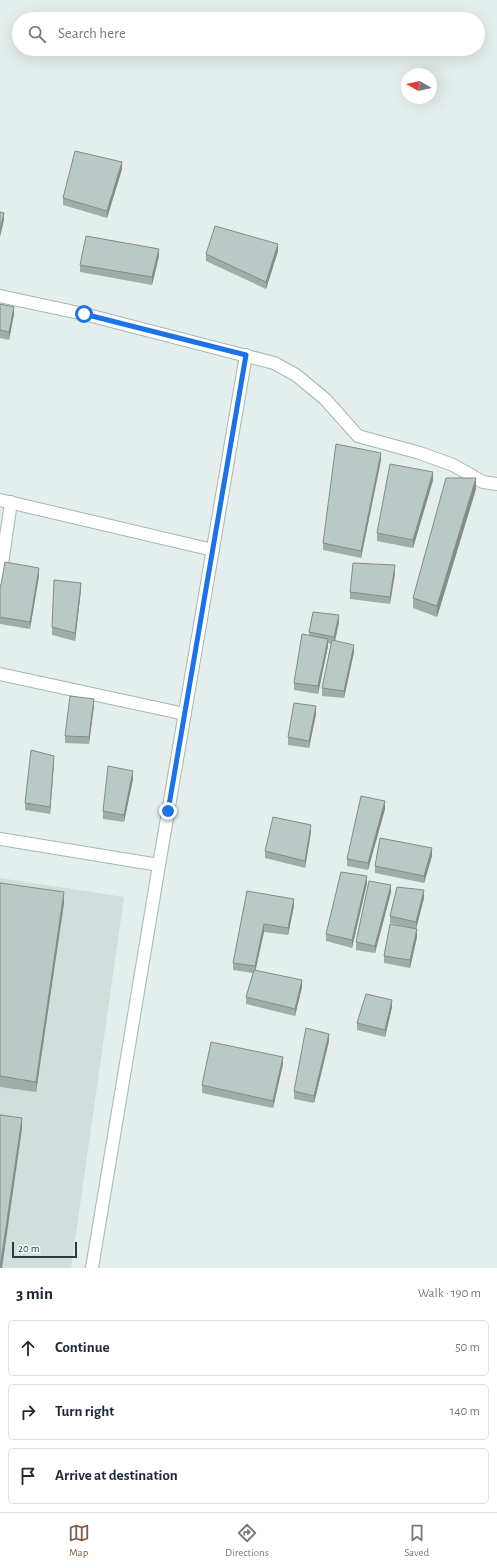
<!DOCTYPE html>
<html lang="en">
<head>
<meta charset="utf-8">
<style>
  :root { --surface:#fff; --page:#f2f2f3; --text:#1f2937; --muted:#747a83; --line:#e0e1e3; --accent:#815d46 }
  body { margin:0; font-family:"Alegreya Sans",sans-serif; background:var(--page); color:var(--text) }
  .compass { position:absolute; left:401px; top:68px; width:36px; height:36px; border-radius:50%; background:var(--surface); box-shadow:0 4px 16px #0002; rotate:279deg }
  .scale { position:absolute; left:12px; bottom:10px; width:65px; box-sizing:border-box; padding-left:4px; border:2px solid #22413e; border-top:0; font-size:11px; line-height:14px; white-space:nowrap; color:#22413e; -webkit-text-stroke:3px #f5faf9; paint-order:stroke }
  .stop { position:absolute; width:12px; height:12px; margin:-9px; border:3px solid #1a73e8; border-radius:50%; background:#fff }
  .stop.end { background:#1a73e8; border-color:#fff; box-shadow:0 1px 4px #0008 }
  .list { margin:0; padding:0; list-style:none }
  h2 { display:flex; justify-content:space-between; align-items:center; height:52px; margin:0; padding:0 16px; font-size:17px }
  h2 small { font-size:13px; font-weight:400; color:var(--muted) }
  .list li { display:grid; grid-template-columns:26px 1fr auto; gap:12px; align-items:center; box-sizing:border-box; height:56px; margin:0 8px 8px; padding:0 8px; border:1px solid var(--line); border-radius:6px }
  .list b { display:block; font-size:15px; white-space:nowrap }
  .list em { font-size:13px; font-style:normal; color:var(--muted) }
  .icon { flex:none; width:22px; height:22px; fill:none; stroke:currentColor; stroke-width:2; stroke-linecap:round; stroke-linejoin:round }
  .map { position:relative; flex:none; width:497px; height:1268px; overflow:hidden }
  .search { position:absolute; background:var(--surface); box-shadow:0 4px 16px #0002; left:12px; right:12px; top:12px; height:44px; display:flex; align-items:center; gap:10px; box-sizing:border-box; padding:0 14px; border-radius:22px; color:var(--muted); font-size:15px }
  .sheet { height:244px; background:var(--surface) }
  nav { display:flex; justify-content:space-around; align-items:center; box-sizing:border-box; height:56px; border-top:1px solid var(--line); background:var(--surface); font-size:11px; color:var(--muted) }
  nav a { display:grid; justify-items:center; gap:2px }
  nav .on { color:var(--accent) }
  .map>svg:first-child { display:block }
  .built { fill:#d2dedb }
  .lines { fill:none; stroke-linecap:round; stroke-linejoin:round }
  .minor-casing { stroke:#a6b7b4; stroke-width:14 }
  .minor { stroke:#fff; stroke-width:12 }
  .wall { fill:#9fada9 }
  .shaded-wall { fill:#828d8a }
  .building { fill:#b9c9c5; stroke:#828d8a }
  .route { stroke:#1a73e8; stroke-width:5 }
</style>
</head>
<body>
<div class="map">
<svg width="497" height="1268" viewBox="0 0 497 1268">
  <rect width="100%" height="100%" fill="#e4eeec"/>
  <path class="built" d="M0 878 124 897 71 1268H0Z"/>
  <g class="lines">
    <g class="minor-casing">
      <g id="minor">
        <path d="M0 296 84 314 274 363 296 375 325 399 358 436 420 453 453 465 483 482 497 484"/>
        <path d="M0 500 213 550"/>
        <path d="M0 578 11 502"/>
        <path d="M0 674 185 714"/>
        <path d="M0 839 159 865"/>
        <path d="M92 1268 159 865 246 355"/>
      </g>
    </g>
    <use href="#minor" class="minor"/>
  </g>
  <g class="wall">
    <path d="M122 169 107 218 63 205V198Z"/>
    <path d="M278 251 266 289 206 261V254Z"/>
    <path d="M159 256 152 285 80 272V265Z"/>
    <path d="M0 304 14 314 9 340 0 338Z"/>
    <path d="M381 460 361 558 323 550V543Z"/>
    <path d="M433 480 413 548 377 541V533Z"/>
    <path d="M476 489 437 617 413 608V598Z"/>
    <path d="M395 573 390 604 350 599V592Z"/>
    <path d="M39 576 30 629 0 624V590Z"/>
    <path d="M81 590 75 641 52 635V627Z"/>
    <path d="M339 622 335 641 354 652 344 698 322 696V688L331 644 328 643V646L318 694 294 690V683L309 635V632Z"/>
    <path d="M94 706 89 744 65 743V736Z"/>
    <path d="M316 714 309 748 288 745V737Z"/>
    <path d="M54 763 50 814 25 810V803Z"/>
    <path d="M133 779 124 822 103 819V811Z"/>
    <path d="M385 809 368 870 347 866V859Z"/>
    <path d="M311 832 305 868 265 858V851Z"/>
    <path d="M432 856 424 883 375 873V866Z"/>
    <path d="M0 883 64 903 36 1092 0 1087Z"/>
    <path d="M367 883 352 948 326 941V934Z"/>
    <path d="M247 891 294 906 288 935 264 932 255 970 302 987 295 1016 246 1004V997L253 973 233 970V963Z"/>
    <path d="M391 892 375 953 356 950V942Z"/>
    <path d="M424 898 416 929 417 937 410 968 384 963V956L412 928 390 923V916Z"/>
    <path d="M392 1007 385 1037 357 1030V1023Z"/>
    <path d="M329 1041 314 1103 294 1099V1091Z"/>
    <path d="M283 1064 273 1108 202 1093V1085Z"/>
  </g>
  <g class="shaded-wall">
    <path d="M122 162V169L107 218V211Z"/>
    <path d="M4 213V220L0 237V230Z"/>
    <path d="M278 244V251L266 289V282Z"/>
    <path d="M159 249V256L152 285V277Z"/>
    <path d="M14 307V314L9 340V332Z"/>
    <path d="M381 453V460L361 558V551Z"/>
    <path d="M433 472V480L413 548V540Z"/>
    <path d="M476 478V489L437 617V606Z"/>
    <path d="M395 565V573L390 604V597Z"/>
    <path d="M39 568V576L30 629V622Z"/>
    <path d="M81 583V590L75 641V633Z"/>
    <path d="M339 615V622L334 645V637Z"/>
    <path d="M328 639V646L318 694V686Z"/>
    <path d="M354 645V652L344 698V691Z"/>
    <path d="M94 699V706L89 744V737Z"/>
    <path d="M316 706V714L309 748V741Z"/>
    <path d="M54 756V763L50 814V807Z"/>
    <path d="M133 771V779L124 822V815Z"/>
    <path d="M385 801V809L368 870V863Z"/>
    <path d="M311 825V832L305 868V861Z"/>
    <path d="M432 848V856L424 883V876Z"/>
    <path d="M367 876V883L352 948V940Z"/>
    <path d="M391 885V892L375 953V946Z"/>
    <path d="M424 890V898L416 929V922Z"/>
    <path d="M64 892V903L36 1092V1082Z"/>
    <path d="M294 899V906L288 935V928Z"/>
    <path d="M264 924V932L255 973V966Z"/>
    <path d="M417 929V937L410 968V960Z"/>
    <path d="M302 980V987L295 1016V1009Z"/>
    <path d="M392 1000V1007L385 1037V1030Z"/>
    <path d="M329 1034V1041L314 1103V1096Z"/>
    <path d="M283 1057V1064L273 1108V1101Z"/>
    <path d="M22 1118V1129L2 1268H0Z"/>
  </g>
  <g class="building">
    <path d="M75 151 122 162 107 211 63 198Z"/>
    <path d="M0 212 4 213 0 230Z"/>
    <path d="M215 226 278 244 266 282 206 254Z"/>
    <path d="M86 236 159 249 152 277 80 265Z"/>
    <path d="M0 304 14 307 9 332 0 330Z"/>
    <path d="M336 444 381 453 361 551 323 543Z"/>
    <path d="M390 464 433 472 413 540 377 533Z"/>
    <path d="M446 478H476L437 606 413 598Z"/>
    <path d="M5 562 39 568 30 622 0 617V590Z"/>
    <path d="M353 563 395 565 390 597 350 592Z"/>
    <path d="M54 580 81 583 75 633 52 627Z"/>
    <path d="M313 612 339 615 334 637 309 632Z"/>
    <path d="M302 634 328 639 318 686 294 683Z"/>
    <path d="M332 640 354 645 344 691 322 688Z"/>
    <path d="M70 696 94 699 89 737 65 736Z"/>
    <path d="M294 703 316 706 309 741 288 737Z"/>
    <path d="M31 750 54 756 50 807 25 803Z"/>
    <path d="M108 766 133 771 124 815 103 811Z"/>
    <path d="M361 796 385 801 368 863 347 859Z"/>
    <path d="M273 817 311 825 305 861 265 851Z"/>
    <path d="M380 838 432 848 424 876 375 866Z"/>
    <path d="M341 872 367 876 352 940 326 934Z"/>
    <path d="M369 881 391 885 375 946 356 942Z"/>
    <path d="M0 883 64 892 36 1082 0 1076Z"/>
    <path d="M397 887 424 890 416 922 390 916Z"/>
    <path d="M247 891 294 899 288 928 264 924 255 966 233 963Z"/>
    <path d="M390 924 417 929 410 960 384 956Z"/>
    <path d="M254 970 302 980 295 1009 246 997Z"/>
    <path d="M366 994 392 1000 385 1030 357 1023Z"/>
    <path d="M306 1028 329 1034 314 1096 294 1091Z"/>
    <path d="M211 1042 283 1057 273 1101 202 1085Z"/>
    <path d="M0 1115 22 1118 0 1268Z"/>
  </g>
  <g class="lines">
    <path class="route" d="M84 314 246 355 168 811"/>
  </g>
</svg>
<svg class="compass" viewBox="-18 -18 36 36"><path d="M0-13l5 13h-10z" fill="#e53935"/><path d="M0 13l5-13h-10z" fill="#747a83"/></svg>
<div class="scale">20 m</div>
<div class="stop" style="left:84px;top:314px"></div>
<div class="stop end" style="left:168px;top:811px"></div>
<div class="search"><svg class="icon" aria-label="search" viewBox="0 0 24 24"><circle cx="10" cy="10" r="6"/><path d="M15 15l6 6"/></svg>Search here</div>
</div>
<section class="sheet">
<h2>3 min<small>Walk · 190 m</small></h2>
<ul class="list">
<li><svg class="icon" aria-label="ahead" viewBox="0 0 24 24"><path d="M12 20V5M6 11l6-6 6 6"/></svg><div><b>Continue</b></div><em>50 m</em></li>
<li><svg class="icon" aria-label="right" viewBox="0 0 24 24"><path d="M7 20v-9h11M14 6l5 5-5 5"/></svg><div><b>Turn right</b></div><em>140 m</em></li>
<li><svg class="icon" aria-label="arrive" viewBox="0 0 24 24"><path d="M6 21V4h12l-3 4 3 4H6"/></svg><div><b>Arrive at destination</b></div></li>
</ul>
</section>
<nav>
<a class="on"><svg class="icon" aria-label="map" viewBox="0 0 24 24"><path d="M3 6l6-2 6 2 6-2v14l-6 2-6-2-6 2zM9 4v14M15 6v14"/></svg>Map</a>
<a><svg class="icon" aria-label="directions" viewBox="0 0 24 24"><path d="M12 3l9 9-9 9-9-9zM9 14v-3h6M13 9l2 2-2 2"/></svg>Directions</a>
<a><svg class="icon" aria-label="saved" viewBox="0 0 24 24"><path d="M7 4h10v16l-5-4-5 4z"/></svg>Saved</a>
</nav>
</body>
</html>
